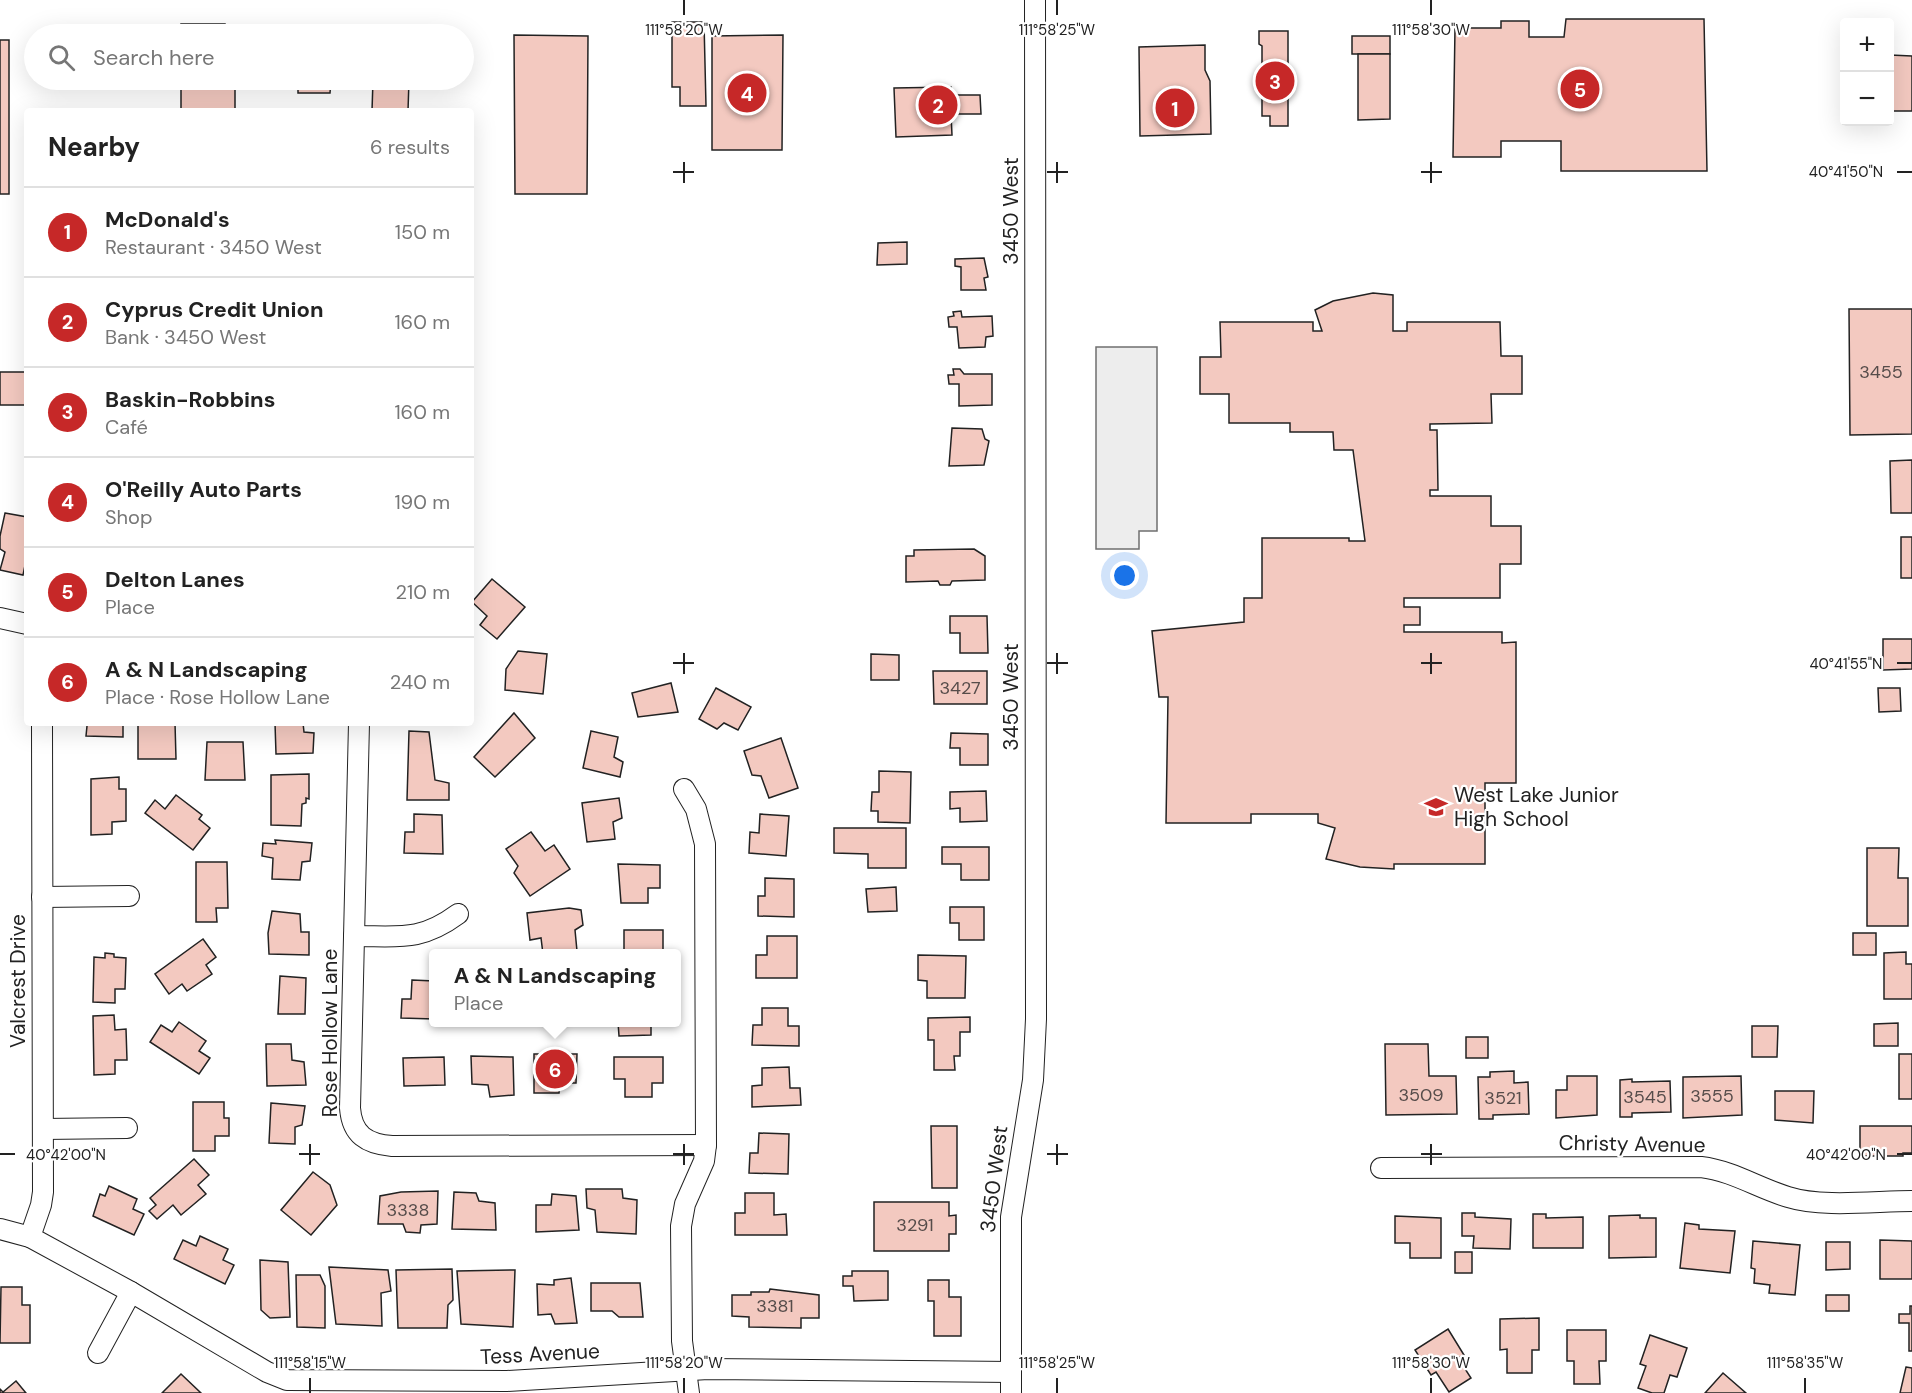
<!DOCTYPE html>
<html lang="en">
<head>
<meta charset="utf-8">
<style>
  :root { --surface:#fff; --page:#f2f2f2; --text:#222; --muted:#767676; --line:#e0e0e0; --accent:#c62828 }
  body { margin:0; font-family:"DM Sans",sans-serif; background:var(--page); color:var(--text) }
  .controls { position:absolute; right:18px; top:18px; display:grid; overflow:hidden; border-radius:6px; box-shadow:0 6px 24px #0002 }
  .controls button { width:54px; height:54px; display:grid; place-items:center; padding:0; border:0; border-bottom:2px solid var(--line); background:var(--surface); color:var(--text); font:30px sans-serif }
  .you { position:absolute; left:1125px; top:576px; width:21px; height:21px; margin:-15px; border:4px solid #fff; border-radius:50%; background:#1a73e8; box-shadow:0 0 0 9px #1a73e833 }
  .badge { display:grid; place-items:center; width:39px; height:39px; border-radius:50%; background:var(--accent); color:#fff; font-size:20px; font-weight:700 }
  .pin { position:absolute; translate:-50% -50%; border:3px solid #fff; box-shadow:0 2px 6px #0006 }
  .popup { position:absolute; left:429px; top:949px; width:252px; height:78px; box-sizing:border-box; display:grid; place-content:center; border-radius:6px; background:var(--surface); filter:drop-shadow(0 2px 4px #0005); font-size:20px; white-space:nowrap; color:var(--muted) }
  .popup b { font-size:22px; color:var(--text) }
  .popup::after { content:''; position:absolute; left:50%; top:100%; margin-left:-12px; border:12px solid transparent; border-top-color:var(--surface) }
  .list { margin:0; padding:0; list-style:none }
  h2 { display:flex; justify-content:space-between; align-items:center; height:78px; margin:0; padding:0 24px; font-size:26px }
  h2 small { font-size:20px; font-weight:400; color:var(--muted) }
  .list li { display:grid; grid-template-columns:39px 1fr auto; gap:18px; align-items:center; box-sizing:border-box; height:90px; padding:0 24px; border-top:2px solid var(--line) }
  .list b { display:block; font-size:22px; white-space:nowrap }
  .list p { margin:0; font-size:20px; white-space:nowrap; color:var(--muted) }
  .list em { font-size:20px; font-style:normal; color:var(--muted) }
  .icon { flex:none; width:33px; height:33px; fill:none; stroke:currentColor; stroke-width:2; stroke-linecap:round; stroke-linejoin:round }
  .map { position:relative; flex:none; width:1912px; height:1393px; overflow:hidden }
  .search { position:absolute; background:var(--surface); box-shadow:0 6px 24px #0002; left:24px; top:24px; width:450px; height:66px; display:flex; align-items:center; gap:15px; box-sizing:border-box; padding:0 21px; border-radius:33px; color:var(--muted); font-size:22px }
  .panel { position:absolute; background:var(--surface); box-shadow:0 6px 24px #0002; left:24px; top:108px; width:450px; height:618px; border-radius:6px }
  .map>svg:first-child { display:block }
  .parking { fill:#ededed; stroke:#6f6f6f; stroke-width:1.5 }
  .building { fill:#f3c9c0; stroke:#222; stroke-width:1.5 }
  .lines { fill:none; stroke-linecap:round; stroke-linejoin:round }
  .minor-casing { stroke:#222; stroke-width:22 }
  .minor { stroke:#fff; stroke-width:20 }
  .ticks { fill:none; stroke:#222; stroke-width:2 }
  .labels { text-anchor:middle; stroke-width:4.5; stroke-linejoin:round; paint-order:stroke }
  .number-label { font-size:18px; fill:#564c4a }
  .street-label { font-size:21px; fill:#222; stroke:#fff }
  .poi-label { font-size:21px; fill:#222; stroke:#fff; text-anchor:start }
  .ticks-label { font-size:15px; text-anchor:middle; fill:#222; stroke:#fff; stroke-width:4.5; stroke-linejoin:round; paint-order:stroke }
</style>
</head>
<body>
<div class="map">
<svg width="1912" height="1393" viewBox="0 0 1912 1393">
  <rect width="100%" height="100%" fill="#fff"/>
  <path class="parking" d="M1096 347H1157V531H1139V549H1096Z"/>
  <g class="building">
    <path d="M1566 19H1704L1707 171H1561V141H1501V157H1453L1455 28H1501V21H1529V37H1564Z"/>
    <path d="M672 22H704L706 106H680V87H672Z"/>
    <rect x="181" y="24" width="44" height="10"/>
    <rect x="93" y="27" width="31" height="7"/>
    <rect x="299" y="31" width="32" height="3"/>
    <path d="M1259 31H1288V126H1270V116H1262V46L1259 44Z"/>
    <path d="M514 35 588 36 587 194H515Z"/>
    <path d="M783 35 782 150H712V36Z"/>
    <rect x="1352" y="36" width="38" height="18"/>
    <rect x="0" y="40" width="9" height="154"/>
    <path d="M1205 45V70L1210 81 1211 134 1140 136 1139 47Z"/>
    <path d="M1358 54H1390V119L1358 120Z"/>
    <path d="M1890 55 1912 56V111H1890Z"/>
    <path d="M181 80H228V83H235V111H181Z"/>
    <path d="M298 80H331L330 93H298Z"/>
    <path d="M373 80H409L408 111H372Z"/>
    <path d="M951 87 952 95H980L981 114H951L952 135 896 137 894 88Z"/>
    <path d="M907 242V264L877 265 878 243Z"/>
    <path d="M984 258 988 277 984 278 986 290H961V267L955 266V259Z"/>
    <path d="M1373 293 1393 295V331H1407V322H1500L1501 356H1522V394H1491L1492 423 1430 424V430H1437L1438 490H1430V496H1491V526H1521V564H1500V598H1404V607H1420V625H1404V632H1502V643L1516 642V783H1485V864H1394V869L1360 867 1326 859 1335 828 1318 823V814H1251V823H1166L1168 697H1159L1152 631 1244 622V598H1262V538H1349V541H1365L1353 450H1334L1333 432H1290V423H1229V394H1200V357H1221L1220 322H1313V331H1322L1315 310 1333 301Z"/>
    <path d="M1849 309H1912V434L1850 435Z"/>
    <path d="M961 311 962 317 992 316 993 336 986 337 985 347 959 348 957 327H949L948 317 954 316 953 312Z"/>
    <path d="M953 369H960L964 374H992V405L959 406V384H949L948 375H954Z"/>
    <rect x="0" y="372" width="27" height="33"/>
    <path d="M952 428 982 429 985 439 989 441 984 465 949 466Z"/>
    <path d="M1912 460V513H1891L1890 461Z"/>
    <path d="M5 513 27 517V556L23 575 0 570 5 552 0 549V536Z"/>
    <rect x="1901" y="537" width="11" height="41"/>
    <path d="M974 549 985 556V580L952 581 950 585H940L938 581 906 582V556H914V550Z"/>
    <path d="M492 579 525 607 497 639 480 625 487 616 472 602Z"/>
    <path d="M950 616H987L988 653H960V633H950Z"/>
    <path d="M1883 639H1912V669L1883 670Z"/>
    <path d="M518 651 547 654 543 694 505 690 506 669Z"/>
    <path d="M871 654 899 655V680H871Z"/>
    <path d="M933 671H987V704H934Z"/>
    <path d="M671 683 678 712 638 717 632 693Z"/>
    <path d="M716 688 751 707 738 730 724 723 717 729 699 719Z"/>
    <path d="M1878 688H1900L1901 711 1879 712Z"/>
    <path d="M514 713 535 738 495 777 474 757Z"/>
    <path d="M84 723H123V737L86 736 87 726Z"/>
    <path d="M138 723H175L176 759H138Z"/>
    <path d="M275 723H303L304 732 314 733 313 753 276 754Z"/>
    <path d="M409 731 429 732 435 780 449 783V800H407Z"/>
    <path d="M591 731 618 737 614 757 623 762 620 777 583 768Z"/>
    <path d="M951 733 988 734V765H960V748H950Z"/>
    <path d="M781 738 798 788 769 798 761 776 752 775 744 751Z"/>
    <path d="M207 742H243L245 780H205Z"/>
    <path d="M879 771 911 772 910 823 878 822V811H871L872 792H879Z"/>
    <path d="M309 774V799L306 798V803L302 804 301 826 271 825V775Z"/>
    <path d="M119 777V789H126V821L112 822V834L91 835V779Z"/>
    <path d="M986 791 987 821 960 822V808L950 809V792Z"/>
    <path d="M176 795 202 815 199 819 210 828 193 850 145 813 155 800 165 809Z"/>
    <path d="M619 798 622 818 613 822 615 839 587 842 582 803Z"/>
    <path d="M414 814 442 815 443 854 404 853 405 832H414Z"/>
    <path d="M760 814 789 816 786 856 749 853 750 832 759 833Z"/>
    <path d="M834 828H906V868H868V854L834 853Z"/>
    <path d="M531 832 545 851 554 845 570 869 530 896 514 873 518 866 506 849Z"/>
    <path d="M275 840 312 843 310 861 302 862 300 880 272 879 273 858 262 856 263 843 276 844Z"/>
    <path d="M942 847H989V880H961V864H942Z"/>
    <path d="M1867 848H1899L1898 878H1908V926H1867Z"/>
    <path d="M196 862H227L228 908H216L217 922H196Z"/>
    <path d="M618 864 660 865V888H648V903H621Z"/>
    <path d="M765 878 794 879V917L758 916V896H765Z"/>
    <path d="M896 887 897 911 868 912 866 889Z"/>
    <path d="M950 907H984V940H959V923H950Z"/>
    <path d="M569 908 581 910 583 925 575 930 577 951 543 954 541 938 530 940 527 913Z"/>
    <path d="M272 911 300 914 301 932H309V955L269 954 268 933Z"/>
    <rect x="624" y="930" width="39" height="24"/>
    <rect x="1853" y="933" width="23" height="22"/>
    <path d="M767 936H797V978H756V955H767Z"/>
    <path d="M203 939 216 957 206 965 212 974 187 991 182 984 169 994 155 974Z"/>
    <path d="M1906 952V964H1912V999H1884V953Z"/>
    <path d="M105 953 114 954V957L126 958 125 989H115V1003L93 1002 94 957 105 958Z"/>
    <path d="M918 955 966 956 965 998H927V981L918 980Z"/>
    <path d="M280 976 306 978 305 1014H278Z"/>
    <path d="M412 980 434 981V1019L401 1018 402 999H411Z"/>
    <path d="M762 1008H788V1026H799V1046L752 1045 753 1025H762Z"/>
    <path d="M114 1015 115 1030 126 1029 127 1060H115V1074L94 1075 93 1016Z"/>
    <path d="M970 1017V1032H960V1056H954L955 1070H934V1040H928V1018Z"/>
    <path d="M179 1022 206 1041 199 1051 210 1058 199 1074 150 1042 161 1025 172 1032Z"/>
    <path d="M618 1022H651V1035L619 1036Z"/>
    <path d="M1898 1023V1046H1874V1024Z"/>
    <path d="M1752 1026H1778L1777 1057H1752Z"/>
    <rect x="1466" y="1037" width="22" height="21"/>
    <path d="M266 1044H291L292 1060 304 1062 306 1085 267 1086Z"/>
    <path d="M1385 1044H1428L1429 1076H1456L1457 1114 1386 1115Z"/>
    <path d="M534 1054H577L576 1083H560L559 1093H534Z"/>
    <rect x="1899" y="1054" width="13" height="45"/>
    <path d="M471 1056 513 1057 514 1095 490 1097 488 1085 472 1084Z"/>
    <path d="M444 1057 445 1085 404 1086 403 1058Z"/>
    <path d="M614 1057H663V1083H652V1097H625V1079H614Z"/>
    <path d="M789 1067 790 1088H800L801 1105 752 1107V1086L762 1085V1068Z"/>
    <path d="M1514 1071V1083L1528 1082 1529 1114 1493 1115V1119H1479L1478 1077H1490V1072Z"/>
    <path d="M1567 1076H1597V1115L1556 1118V1090H1567Z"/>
    <path d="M1741 1076 1742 1115 1683 1118V1077Z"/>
    <path d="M1632 1079V1082L1670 1081 1671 1112 1632 1113V1117H1620V1080Z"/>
    <path d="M1775 1091H1814L1813 1123 1775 1120Z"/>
    <path d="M193 1102H224V1118H229V1136H215V1151H193Z"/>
    <path d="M271 1103 305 1106 302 1125 295 1127V1144L269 1143Z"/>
    <path d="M931 1126H957V1188H932Z"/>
    <path d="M1860 1126H1912V1153H1903V1156H1860Z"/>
    <path d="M759 1133 789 1134 788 1174 749 1173 750 1153H758Z"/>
    <path d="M194 1159 209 1175 198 1185 206 1194 181 1215 173 1205 157 1219 149 1211 156 1205 150 1198Z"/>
    <path d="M313 1172 330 1185 337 1205 311 1235 281 1210Z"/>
    <path d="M109 1186 137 1199 133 1209 144 1214 134 1235 93 1216 100 1194 105 1196Z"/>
    <path d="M586 1189H622L623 1198 637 1200 636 1234 597 1232 595 1210 587 1208Z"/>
    <path d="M438 1191 437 1224 421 1225 420 1233 406 1232 403 1224H378L380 1196 401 1192Z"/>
    <path d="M454 1192 476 1193 479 1201 495 1203 496 1230 452 1229Z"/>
    <path d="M745 1193H774V1215L786 1214 787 1235H735V1213H745Z"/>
    <path d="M552 1194 576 1196 579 1230 536 1232V1205H551Z"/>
    <path d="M874 1202H949V1216L956 1215V1234H949V1251H874Z"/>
    <path d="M1462 1213H1475V1217L1511 1219 1510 1249 1473 1248 1474 1236H1462Z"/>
    <path d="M1533 1214H1546V1218L1583 1217V1248H1533Z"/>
    <path d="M1640 1215V1218H1656V1257L1609 1258V1216Z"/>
    <path d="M1395 1216 1441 1218V1258H1410V1243H1395Z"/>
    <path d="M1685 1223 1699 1225V1229L1735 1231 1730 1273 1680 1268Z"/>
    <path d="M200 1236 228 1249 223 1260 234 1265 225 1284 174 1259 183 1240 196 1246Z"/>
    <path d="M1880 1240 1912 1241V1279H1880Z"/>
    <path d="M1753 1241 1800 1245 1795 1295 1769 1293 1770 1285 1754 1283 1755 1269 1751 1268Z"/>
    <path d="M1826 1242H1850V1269L1826 1270Z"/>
    <rect x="1455" y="1252" width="17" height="21"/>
    <path d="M260 1260 288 1262 290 1317 270 1318 261 1310Z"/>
    <path d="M329 1267 388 1270 391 1291 381 1293 382 1326 336 1324Z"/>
    <path d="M452 1269 453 1300 448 1305 447 1328H398L396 1270Z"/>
    <path d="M515 1270 513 1327 461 1324 457 1271Z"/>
    <path d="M852 1271H888V1300L854 1301 853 1286H843V1276H852Z"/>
    <path d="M296 1275H320L325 1286V1328L297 1327Z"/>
    <path d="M571 1278 577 1323 555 1324 551 1314 538 1315 537 1284 554 1285V1280Z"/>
    <path d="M928 1280H949V1297H961V1336H934V1301H928Z"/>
    <path d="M591 1283H640L643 1317H619L612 1311H591Z"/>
    <path d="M1 1287H22V1305H30V1343H0Z"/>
    <path d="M770 1289 819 1295V1318H801V1328L749 1327V1317L732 1316V1295H751V1292H769Z"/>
    <rect x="1826" y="1295" width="23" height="16"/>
    <path d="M1910 1306H1912V1351H1909V1323H1899V1314H1910Z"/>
    <path d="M1539 1318V1350H1532V1373H1507V1349L1500 1350V1319Z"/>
    <path d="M1448 1329 1464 1355 1458 1358 1471 1378 1449 1392 1436 1372 1431 1375 1415 1350Z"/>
    <path d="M1567 1330H1606V1361H1599L1600 1384H1574V1361H1567Z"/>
    <path d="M1650 1335 1687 1348 1677 1377 1670 1375 1664 1393H1652L1638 1388 1646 1366 1640 1364Z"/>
    <path d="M1906 1367 1912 1368V1393H1900Z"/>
    <path d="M1723 1373 1746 1393H1705Z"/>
    <path d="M181 1374 201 1393H162Z"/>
    <path d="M16 1381 26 1393H0V1389L3 1392Z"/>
  </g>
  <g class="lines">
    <g class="minor-casing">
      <g id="minor">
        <path d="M0 618 27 624"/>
        <path d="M359 723 350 1108C352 1135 367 1144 392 1146L706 1145"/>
        <path d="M684 789 696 809 705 844 706 1145 704 1161 685 1204 681 1226 682 1341 689 1393"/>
        <path d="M42 897 129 896"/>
        <path d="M354 936C399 936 420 942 458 914"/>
        <path d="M43 1129 127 1128"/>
        <path d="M1381 1168 1701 1167C1733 1171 1758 1188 1788 1197 1823 1208 1875 1201 1912 1201"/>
        <path d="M0 1229 30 1237 131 1292 267 1372 287 1380 507 1381 708 1369 1011 1372"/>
        <path d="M30 1237 41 1205 43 1192 42 723"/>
        <path d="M98 1353 131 1292"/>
        <path d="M1011 1393V1217L1033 1080 1036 1019 1035 0"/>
      </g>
    </g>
    <use href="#minor" class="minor"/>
  </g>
  <path class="ticks" d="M684 0V15M1057 0V15M1431 0V15M684 162V183M1057 162V183M1431 162V183M673 172H694M1047 172H1068M1421 172H1442M1897 172H1912M684 653V674M1057 653V674M1431 653V674M673 663H694M1047 663H1068M1421 663H1442M1897 663H1912M310 1144V1165M684 1144V1165M1057 1144V1165M1431 1144V1165M0 1154H15M299 1154H320M673 1154H694M1047 1154H1068M1421 1154H1442M1897 1154H1912M310 1378V1393M684 1378V1393M1057 1378V1393M1431 1378V1393M1805 1378V1393"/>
  <defs>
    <g id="school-bare" transform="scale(1.8)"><path d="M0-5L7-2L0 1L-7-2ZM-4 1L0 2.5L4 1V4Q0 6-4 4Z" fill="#c62828" stroke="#fff" stroke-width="2.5" paint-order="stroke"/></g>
  </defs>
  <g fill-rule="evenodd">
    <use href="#school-bare" x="1436" y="807"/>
  </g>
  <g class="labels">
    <g class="number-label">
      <text x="1881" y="378">3455</text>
      <text x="960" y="694">3427</text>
      <text x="1421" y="1101">3509</text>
      <text x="1712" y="1102">3555</text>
      <text x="1645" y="1103">3545</text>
      <text x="1503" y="1104">3521</text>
      <text x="408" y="1216">3338</text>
      <text x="915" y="1231">3291</text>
      <text x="775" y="1312">3381</text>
    </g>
    <g class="street-label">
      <text transform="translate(1011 211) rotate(-90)" y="7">3450 West</text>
      <text transform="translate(1011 697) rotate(-90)" y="7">3450 West</text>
      <text transform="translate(18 981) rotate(-90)" y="7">Valcrest Drive</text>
      <text transform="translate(330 1033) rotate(-90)" y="7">Rose Hollow Lane</text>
      <text transform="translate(1632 1144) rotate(1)" y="7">Christy Avenue</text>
      <text transform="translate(994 1179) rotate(-83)" y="7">3450 West</text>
      <text transform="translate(540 1354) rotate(-3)" y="7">Tess Avenue</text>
    </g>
    <g class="poi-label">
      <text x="1454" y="802">West Lake Junior<tspan x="1454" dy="24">High School</tspan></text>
    </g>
  </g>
  <g class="ticks-label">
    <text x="684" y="35">111°58'20"W</text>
    <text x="1057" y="35">111°58'25"W</text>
    <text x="1431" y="35">111°58'30"W</text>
    <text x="1846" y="177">40°41'50"N</text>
    <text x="1846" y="669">40°41'55"N</text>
    <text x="1846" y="1160">40°42'00"N</text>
    <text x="66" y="1160">40°42'00"N</text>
    <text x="310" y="1368">111°58'15"W</text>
    <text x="684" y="1368">111°58'20"W</text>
    <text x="1057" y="1368">111°58'25"W</text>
    <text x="1431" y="1368">111°58'30"W</text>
    <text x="1805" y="1368">111°58'35"W</text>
  </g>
</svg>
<div class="controls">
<button>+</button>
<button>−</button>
</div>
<div class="you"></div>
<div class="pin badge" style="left:1175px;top:108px">1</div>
<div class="pin badge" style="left:938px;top:105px">2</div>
<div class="pin badge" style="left:1275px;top:81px">3</div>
<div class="pin badge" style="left:747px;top:93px">4</div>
<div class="pin badge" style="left:1580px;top:89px">5</div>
<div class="pin badge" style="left:555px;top:1069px">6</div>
<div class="popup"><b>A &amp; N Landscaping</b>Place</div>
<div class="search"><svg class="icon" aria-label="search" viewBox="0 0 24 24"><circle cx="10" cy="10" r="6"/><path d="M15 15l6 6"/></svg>Search here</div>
<section class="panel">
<h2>Nearby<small>6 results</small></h2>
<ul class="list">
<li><span class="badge">1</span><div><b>McDonald's</b><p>Restaurant · 3450 West</p></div><em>150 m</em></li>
<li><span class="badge">2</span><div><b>Cyprus Credit Union</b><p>Bank · 3450 West</p></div><em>160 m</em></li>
<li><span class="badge">3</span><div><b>Baskin-Robbins</b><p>Café</p></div><em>160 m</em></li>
<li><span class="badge">4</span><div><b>O'Reilly Auto Parts</b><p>Shop</p></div><em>190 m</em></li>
<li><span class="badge">5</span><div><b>Delton Lanes</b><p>Place</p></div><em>210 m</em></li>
<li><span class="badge">6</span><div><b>A &amp; N Landscaping</b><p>Place · Rose Hollow Lane</p></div><em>240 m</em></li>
</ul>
</section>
</div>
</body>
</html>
